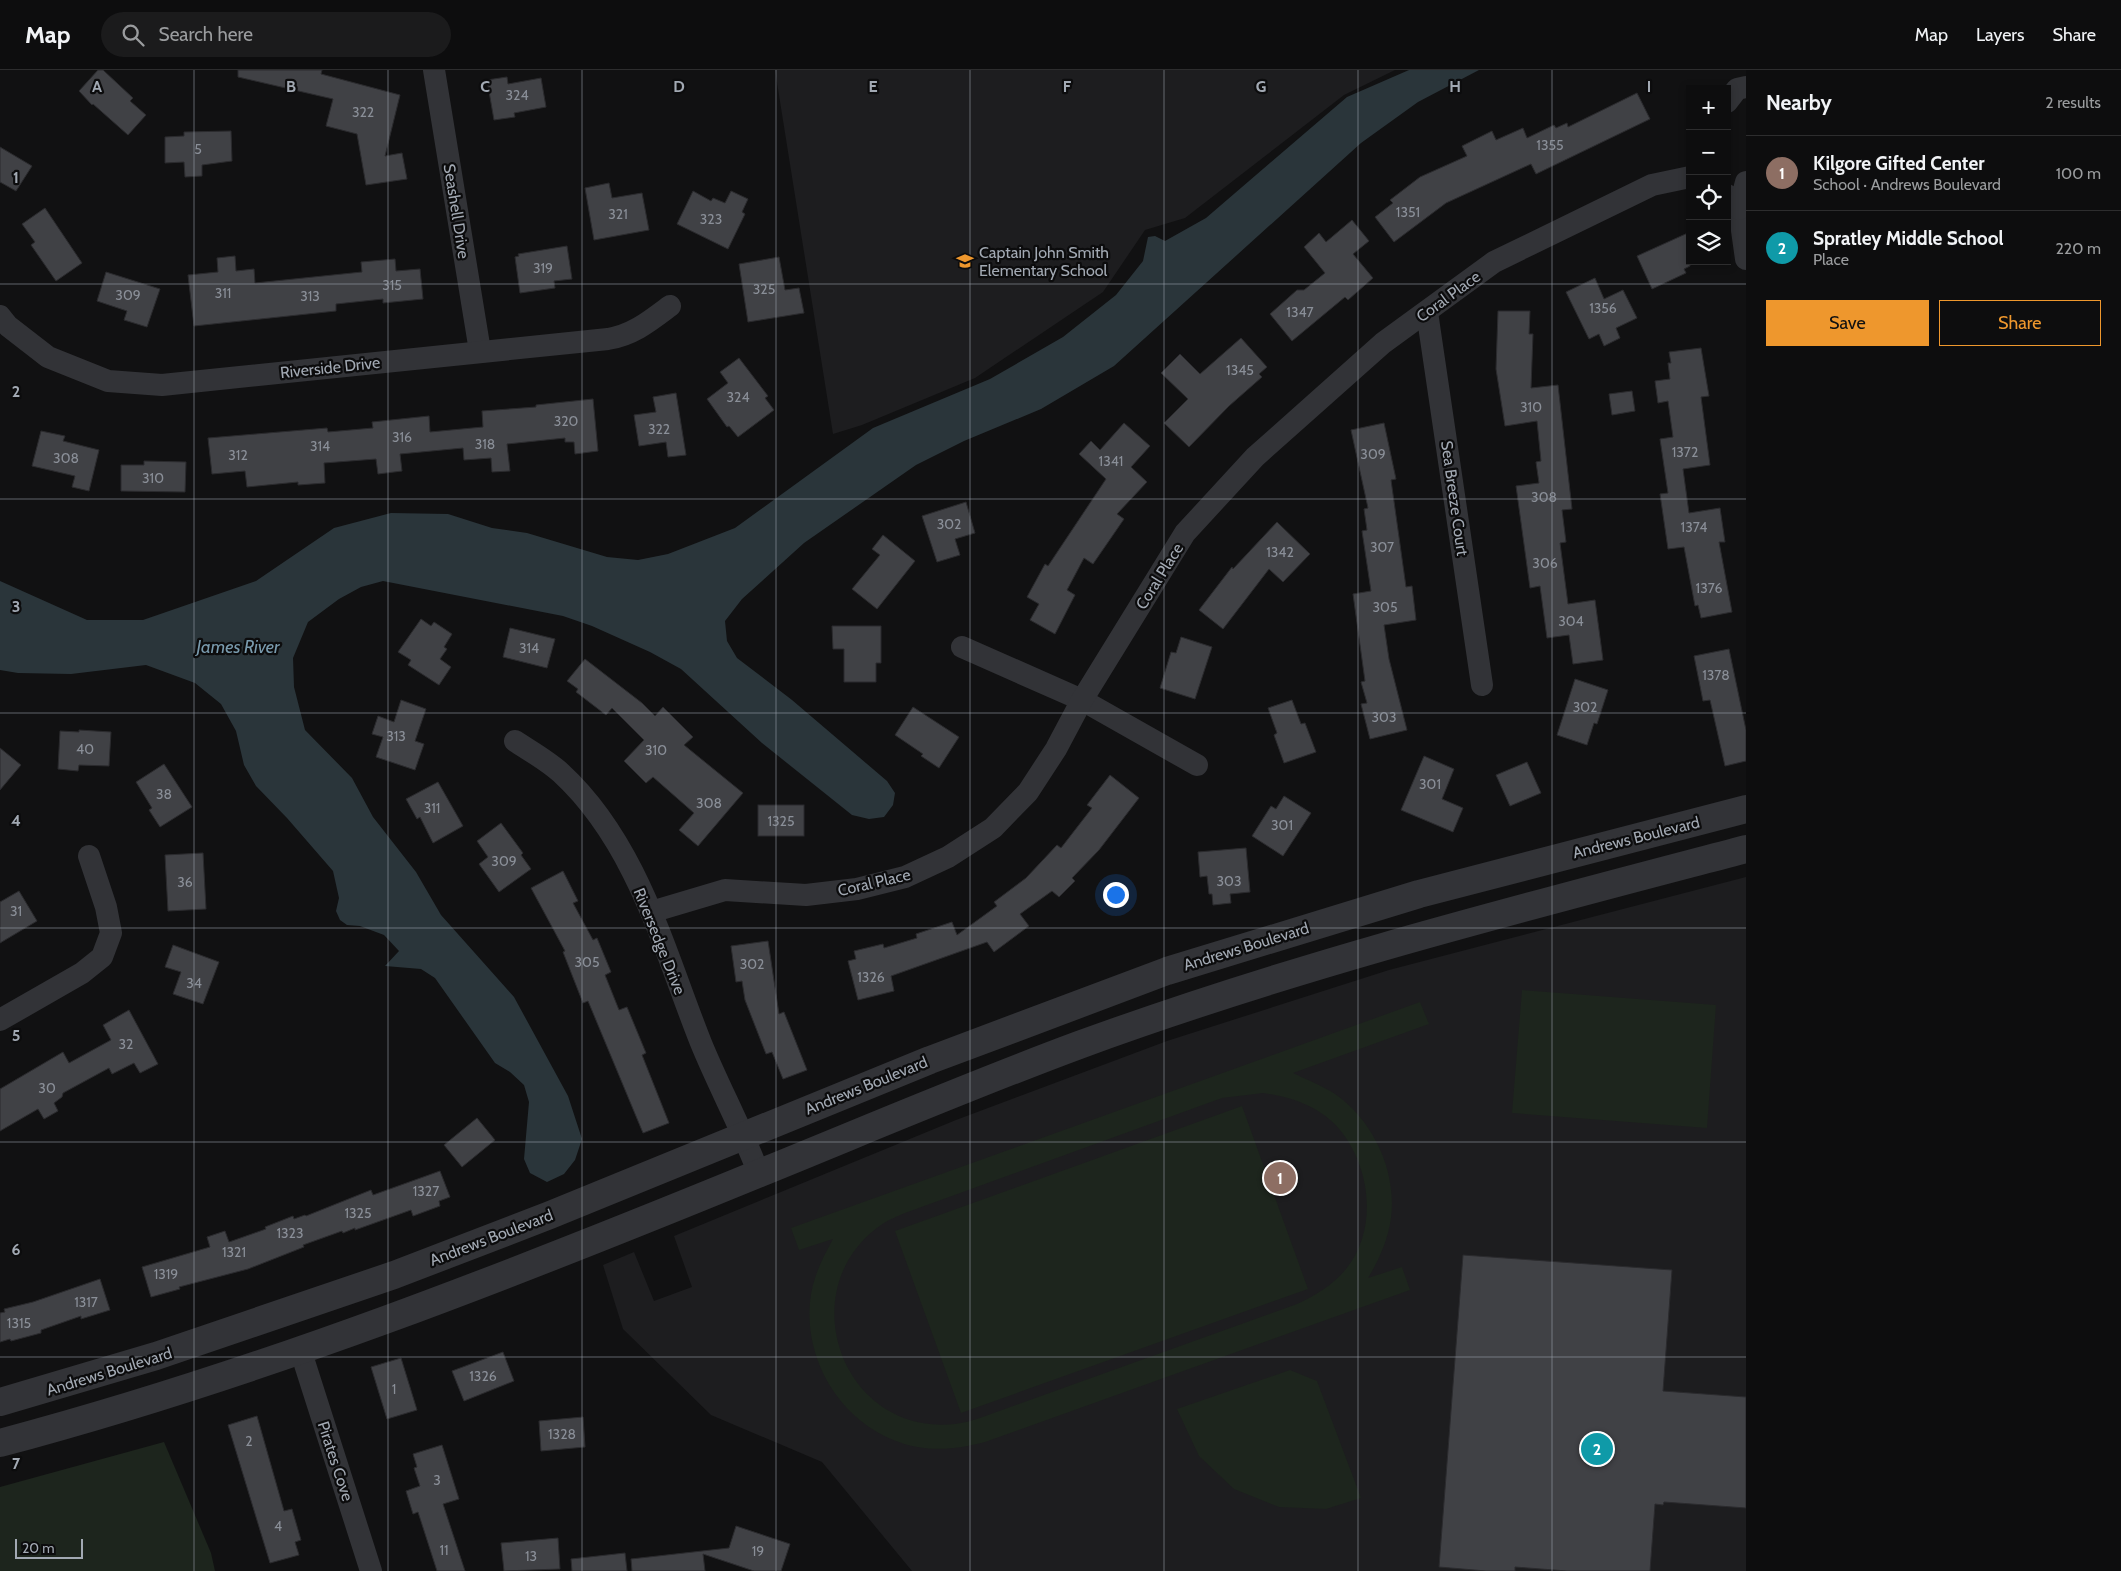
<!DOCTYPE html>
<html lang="en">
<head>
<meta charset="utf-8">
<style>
  :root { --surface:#0d0d0e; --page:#1b1b1c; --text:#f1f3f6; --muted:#9a9c9e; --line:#2d2d2e; --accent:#ee972d }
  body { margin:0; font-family:Cabin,sans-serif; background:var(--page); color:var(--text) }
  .controls { position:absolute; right:15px; top:15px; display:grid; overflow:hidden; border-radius:0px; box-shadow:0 2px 8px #0003 }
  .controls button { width:45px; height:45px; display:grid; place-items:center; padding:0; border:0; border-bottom:1px solid var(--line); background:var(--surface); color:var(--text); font:25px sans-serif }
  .scale { position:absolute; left:15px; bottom:12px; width:68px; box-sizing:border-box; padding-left:5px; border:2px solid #a2a9b3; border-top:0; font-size:14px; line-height:18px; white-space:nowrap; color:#a2a9b3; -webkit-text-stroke:4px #0c0c0d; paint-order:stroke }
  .you { position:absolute; left:1115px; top:824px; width:18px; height:18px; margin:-12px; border:4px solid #fff; border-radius:50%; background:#1a73e8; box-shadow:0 0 0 8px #1a73e833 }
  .badge { display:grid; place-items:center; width:32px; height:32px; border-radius:50%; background:var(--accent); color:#fff; font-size:16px; font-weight:700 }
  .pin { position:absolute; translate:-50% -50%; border:2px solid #fff; box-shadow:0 1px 5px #0006 }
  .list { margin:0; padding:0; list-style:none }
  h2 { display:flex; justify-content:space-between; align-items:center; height:65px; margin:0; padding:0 20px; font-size:21px }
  h2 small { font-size:16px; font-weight:400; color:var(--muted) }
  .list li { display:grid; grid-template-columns:32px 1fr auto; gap:15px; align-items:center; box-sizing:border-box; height:75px; padding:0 20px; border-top:1px solid var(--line) }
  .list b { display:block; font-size:19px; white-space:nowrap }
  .list p { margin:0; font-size:16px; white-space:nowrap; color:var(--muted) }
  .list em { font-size:16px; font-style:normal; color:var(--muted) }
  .actions { display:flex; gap:10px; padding:15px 20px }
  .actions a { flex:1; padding:11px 0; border:1px solid var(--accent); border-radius:0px; text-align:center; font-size:18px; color:var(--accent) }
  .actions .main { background:var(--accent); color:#111 }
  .icon { flex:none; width:28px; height:28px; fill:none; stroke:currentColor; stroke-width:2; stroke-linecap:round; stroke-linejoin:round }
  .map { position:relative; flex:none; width:1746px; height:1501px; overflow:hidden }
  header { display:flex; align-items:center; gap:30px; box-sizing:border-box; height:70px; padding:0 25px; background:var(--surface); border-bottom:1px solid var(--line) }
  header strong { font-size:24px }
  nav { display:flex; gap:28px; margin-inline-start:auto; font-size:18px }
  .search { width:350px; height:45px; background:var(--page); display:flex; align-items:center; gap:12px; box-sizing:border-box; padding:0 18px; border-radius:28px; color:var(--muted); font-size:19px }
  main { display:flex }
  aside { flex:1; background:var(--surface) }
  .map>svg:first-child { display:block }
  .built { fill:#1d1d1f }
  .green { fill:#1d251d; fill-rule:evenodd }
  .water { fill:#2a353a }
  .building { fill:#404145; stroke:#2b2b2e }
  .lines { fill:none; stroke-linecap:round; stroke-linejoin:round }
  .minor { stroke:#323337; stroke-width:22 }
  .tertiary { stroke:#323337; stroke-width:28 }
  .grid { fill:none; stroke:#a2a9b3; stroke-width:1; stroke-opacity:0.55 }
  .labels { text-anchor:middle; stroke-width:4.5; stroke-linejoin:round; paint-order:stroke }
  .number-label { font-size:14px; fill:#8a8f98 }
  .street-label { font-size:16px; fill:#a2a9b3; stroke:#0c0c0d }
  .poi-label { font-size:16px; fill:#a2a9b3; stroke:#0c0c0d; text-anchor:start }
  .water-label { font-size:18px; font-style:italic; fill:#799bae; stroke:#0c0c0d }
  .grid-label { font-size:16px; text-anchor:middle; font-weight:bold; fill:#a2a9b3; stroke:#0c0c0d; stroke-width:4.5; stroke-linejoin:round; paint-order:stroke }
</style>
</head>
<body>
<header>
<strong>Map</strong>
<div class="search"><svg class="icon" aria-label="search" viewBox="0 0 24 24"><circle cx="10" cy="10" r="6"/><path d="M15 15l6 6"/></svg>Search here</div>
<nav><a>Map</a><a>Layers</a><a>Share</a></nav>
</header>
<main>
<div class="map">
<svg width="1746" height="1501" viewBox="0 0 1746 1501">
  <rect width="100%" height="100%" fill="#111112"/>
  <g class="built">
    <path d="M775 0H1395L1344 25 1185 148 1145 160 1103 222 975 308 862 355 833 364Z"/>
    <path d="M1746 807V1501H912L822 1392 711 1345 623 1259 603 1195 634 1182 654 1231 692 1217 674 1166 956 1050 1167 971 1389 900Z"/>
  </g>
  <g class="green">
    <path d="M1522 920 1716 935 1707 1058 1512 1043Z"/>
    <path d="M1420 932 1429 954 1293 1003C1307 1010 1321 1015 1335 1024 1373 1050 1397 1101 1391 1148 1388 1170 1379 1190 1368 1208L1402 1197 1410 1220 985 1372C962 1378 941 1381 917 1377 850 1364 804 1299 810 1232 812 1209 822 1189 833 1169L799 1180 791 1158ZM1263 1023C1292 1027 1321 1037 1340 1060 1371 1098 1378 1159 1346 1199 1333 1215 1316 1225 1297 1234L977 1349C970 1351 963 1353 955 1354 840 1366 789 1215 884 1153 890 1149 898 1146 905 1143L1222 1028Z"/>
    <path d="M1242 1036 1308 1219 961 1343 895 1161Z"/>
    <path d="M1290 1300 1317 1311 1361 1428 1326 1439 1279 1437 1234 1419 1199 1386 1177 1339Z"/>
    <path d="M164 1372 211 1483 215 1501H0V1417Z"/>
  </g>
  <path class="water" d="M1409 0H1479L1418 32 1361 73 1114 296 1041 339 964 371 916 395 804 473 742 529 725 551 727 571 737 588 792 630 887 711 895 723 893 735 884 747 869 749 852 745 762 673 681 599 650 582 592 556 563 546 383 511 361 517 339 529 308 552 293 588 294 617 305 660 352 708 373 747 416 802 441 845 514 927 568 1026 582 1069 575 1090 564 1104 547 1112 530 1103 524 1089 529 1032 524 1015 510 1002 495 993 435 908 421 899 385 896 399 881 384 865 360 856 347 855 340 850 336 841 339 828 333 801 287 748 256 716 244 695 236 661 221 634 195 613 146 595 71 604 18 603 0 600V511L87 550H143L256 511 334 458 391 443 448 444 492 458 527 463 607 487 638 490 668 484 735 458 873 358 990 309 1063 267 1116 225 1143 191 1148 167 1155 166 1165 171 1206 148 1347 27Z"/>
  <g class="building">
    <path d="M98 0H103L133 28 130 31 146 45 128 65 93 34 92 35 79 21Z"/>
    <path d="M238 0H322L321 4 400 25 385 86 402 83 407 109 366 115 357 64 326 56 333 29 238 7Z"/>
    <path d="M507 7 508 14 541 8 546 37 514 43 515 47 494 50 487 10Z"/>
    <path d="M1637 23 1650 49 1536 104 1531 94 1446 133 1394 172 1375 147 1393 133 1390 130 1420 107 1467 86 1462 76 1492 61 1496 70 1523 58 1527 68 1554 55 1556 58 1567 53 1568 57Z"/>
    <path d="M231 61 232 91 202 95V106L185 107 184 92 165 93V67L184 66V62Z"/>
    <path d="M0 77 32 96 16 121 0 112Z"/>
    <path d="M609 113 612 128 642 123 649 160 594 170 585 118Z"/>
    <path d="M693 121 711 131 713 128 725 133 731 121 748 129 742 142 745 144 728 179 677 154Z"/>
    <path d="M45 138 82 193 56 211 31 175 35 172 22 154Z"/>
    <path d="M1352 150 1369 171 1353 184 1373 208 1348 230 1345 227 1292 271 1270 244 1297 220H1304L1325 203 1304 177 1319 163 1326 172Z"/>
    <path d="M1690 162V196L1684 199 1686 203 1652 219 1637 186Z"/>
    <path d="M567 176 572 209 554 211 555 218 520 223 515 187 519 186 518 184Z"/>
    <path d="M235 186 236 201 254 199 255 213 362 202 361 192 395 189 396 201 420 199 423 229 383 233V229L336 234V241L194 256 188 205 218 202 217 188Z"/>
    <path d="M779 187 785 220 799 218 804 243 748 252 739 194Z"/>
    <path d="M106 202 160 219 147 257 124 250 127 241 97 231Z"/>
    <path d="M1595 208 1604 229 1623 220 1637 248 1616 258 1620 268 1604 276 1599 264 1589 269 1566 222Z"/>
    <path d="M1498 241H1530L1529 264H1533L1531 318 1558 315 1572 439 1562 440 1566 472 1560 473 1568 534 1595 530 1603 590 1573 594 1569 565 1547 568 1540 516 1530 518 1516 416 1539 413 1536 392 1541 391 1537 351 1505 356 1496 299Z"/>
    <path d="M1241 268 1267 297 1259 304 1262 307 1229 336 1189 377 1164 353 1188 329 1161 303 1180 284 1200 304Z"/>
    <path d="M1701 278 1709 326 1701 327 1710 395 1683 399 1689 443 1720 438 1725 472H1719L1732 542 1701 548 1698 535 1695 536 1684 477 1668 479 1660 424 1668 423 1660 369 1673 367 1668 331 1658 333 1655 311 1670 309 1668 293H1671L1669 282Z"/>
    <path d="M739 288 768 326 765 328 774 340 738 367 729 356 727 357 707 329 728 313 720 302Z"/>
    <path d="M1632 321 1635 341 1612 345 1609 324Z"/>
    <path d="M676 323 686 385 668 387 666 372 639 376 634 345 656 342 653 327Z"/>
    <path d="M593 329 598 381 575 384 574 372H565V368L507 374 510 401 492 402 491 388 464 390 463 378 400 384 402 401 378 404 376 389 324 393 325 413 298 415V412L247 417 245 401 212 404 208 368 327 358 328 362 373 358 372 352 429 346 430 362 483 357 482 341 536 337V335Z"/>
    <path d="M1124 353 1150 376 1131 397 1147 412 1117 444 1124 449 1093 494 1084 488 1067 520 1075 525 1055 564 1030 550 1039 534 1027 527 1045 494 1048 496 1106 409 1079 384 1091 371 1100 380Z"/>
    <path d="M1384 353 1396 409 1391 410 1406 517 1412 516 1416 550 1384 555 1389 589 1407 660 1370 669 1361 634 1367 633 1361 612 1365 611 1353 524 1371 521 1362 461 1367 460 1364 439 1368 438 1351 360Z"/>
    <path d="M41 361 65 366 63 371 99 380 89 421 72 417 75 406 32 396Z"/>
    <path d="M144 391 186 392 185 422 121 421V395H144Z"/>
    <path d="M966 432 975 463 955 469 960 485 937 492 922 446Z"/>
    <path d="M1277 452 1310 484 1283 512 1269 499 1223 559 1199 540 1232 497 1233 499Z"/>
    <path d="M883 465 915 491 877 539 852 519 880 485 872 479Z"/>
    <path d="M421 549 431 556 434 552 452 564 444 577 447 579 440 589 451 597 439 615 408 595 411 590 398 582Z"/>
    <path d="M832 556H881V593H876V612H844V579H833Z"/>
    <path d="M510 558 555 569 547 598 503 587Z"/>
    <path d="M1181 567 1212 577 1195 629 1160 618 1171 582 1176 583Z"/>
    <path d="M1729 579 1746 660V691L1725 696 1710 630 1703 631 1694 586Z"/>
    <path d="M585 589 642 633 655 646 663 637 693 667 684 675 743 723 698 776 679 760 694 743 653 707 646 713 624 691 644 670 612 638 606 645 576 622 578 619 567 611Z"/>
    <path d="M1575 609 1608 620 1597 654 1594 653 1587 675 1557 665Z"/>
    <path d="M401 630 426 639 415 671 424 674 415 700 376 687 383 667 372 664 378 646 394 652Z"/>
    <path d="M1292 630 1301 654 1305 653 1316 682 1284 693 1274 665 1277 663 1268 638Z"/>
    <path d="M913 637 959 667 939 698 921 686 923 684 895 665Z"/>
    <path d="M79 660 111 662 109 696 79 695 78 701 58 699 60 661 79 662Z"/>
    <path d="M0 678 21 695 0 720Z"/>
    <path d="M1424 686 1454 699 1442 729 1463 738 1453 762 1401 740Z"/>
    <path d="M1527 692 1541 723 1510 736 1496 705Z"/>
    <path d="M164 694 192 737 160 757 149 740 152 738 136 712Z"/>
    <path d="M1110 705 1139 728 1099 780 1072 808 1075 811 1059 827 1052 821 1020 844 1029 856 994 882 987 872 891 906 894 921 858 930 848 891 856 889 854 881 883 874 884 878 917 868 916 864 952 852 957 865 997 836 994 832 1026 808 1057 775 1061 778 1092 738 1087 735Z"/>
    <path d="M438 712 463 756 433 773 420 747 417 749 406 729Z"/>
    <path d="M1284 726 1311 743 1283 786 1252 766 1271 736 1276 739Z"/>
    <rect x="758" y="735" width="46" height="31"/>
    <path d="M501 753 523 783 521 785 531 799 499 822 479 794 488 787 477 771Z"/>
    <path d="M1246 778 1250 822 1230 824 1231 833 1213 835 1212 824H1209L1207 806 1200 807 1198 782Z"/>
    <path d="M203 783 206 839 168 841 165 785Z"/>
    <path d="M563 801 578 831 573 833 593 870 597 868 611 902 605 905 619 940 627 937 646 983 642 985 669 1053 643 1063 588 931 583 933 563 882 565 881 531 818Z"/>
    <path d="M19 821 37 851 0 873V832Z"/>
    <path d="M768 871 779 944 784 942 807 1000 783 1009 772 982 766 984 745 930 742 911 736 912 731 876Z"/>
    <path d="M173 875 219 892 203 934 173 924 181 902 165 897Z"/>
    <path d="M129 940 158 994 140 1003 134 993 112 1004 109 998 63 1023 62 1027 54 1033 58 1041 44 1049 38 1039 0 1061V1019L63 982 69 993 111 970 103 955Z"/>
    <path d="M477 1048 495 1070 462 1097 444 1075Z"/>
    <path d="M440 1101 450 1127 439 1131 440 1136 413 1146 411 1140 355 1160V1158L343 1163 342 1161 303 1175 304 1177 248 1199 179 1217 180 1219 151 1227 142 1197 210 1177 207 1167 225 1161 229 1172 266 1159 265 1157 293 1146 294 1149 305 1145 306 1146 371 1120 373 1125Z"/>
    <path d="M1463 1185 1672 1200 1663 1321 1746 1327V1438L1664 1432 1663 1435 1655 1434 1650 1501H1567L1515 1497V1501H1486L1439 1497Z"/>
    <path d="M100 1209 110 1240 81 1249V1246L41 1260V1263L11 1271 10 1269 0 1272V1243L5 1242 4 1239 33 1232Z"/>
    <path d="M503 1282 514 1311 464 1331 452 1301Z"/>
    <path d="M401 1288 417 1340 387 1349 371 1297Z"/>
    <path d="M257 1346 284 1441 292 1439 301 1470 295 1472 299 1485 270 1493 228 1355Z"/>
    <path d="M583 1347 585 1377 541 1381 539 1351Z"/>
    <path d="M442 1375 459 1429 443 1434 465 1501H437L418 1442 413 1444 406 1421 420 1416 414 1398 417 1397 413 1384Z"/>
    <path d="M736 1456 790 1474 781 1501H754L703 1484 705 1501H632L631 1489 729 1478Z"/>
    <path d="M558 1468 560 1499 504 1501 501 1473Z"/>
    <path d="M625 1483 627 1501H572L571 1489Z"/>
  </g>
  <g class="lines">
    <g class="minor">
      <path d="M434 0 480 281"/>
      <path d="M1727 32 1737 19 1746 17"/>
      <path d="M1727 125 1739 139 1746 189"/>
      <path d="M1739 139 1746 112"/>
      <path d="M1427 242 1482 615"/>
      <path d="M0 246 8 256 48 287 108 311 162 315 608 269C633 265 650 251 670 236"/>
      <path d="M962 577 1082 630 1197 695"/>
      <path d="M515 671C530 681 548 691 561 703 637 773 664 880 701 973 719 1017 742 1059 759 1104"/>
      <path d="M651 842 725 820 806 825 857 819 905 807 948 787 993 758 1028 722 1056 679 1082 630 1185 463 1255 387 1383 273 1494 192 1652 115 1690 107"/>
      <path d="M0 950 82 903 102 887 111 863 106 837 89 786"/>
      <path d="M301 1282 371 1501"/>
    </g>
    <g class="tertiary">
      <path d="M0 1332 156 1286 394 1205 550 1145 930 990 1167 901 1419 824 1746 739"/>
      <path d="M0 1373C260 1304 511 1205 760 1103 866 1060 971 1015 1079 975 1297 895 1522 838 1746 779"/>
    </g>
  </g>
  <path class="grid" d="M194 0V1501M388 0V1501M582 0V1501M776 0V1501M970 0V1501M1164 0V1501M1358 0V1501M1552 0V1501M0 214H1746M0 429H1746M0 643H1746M0 858H1746M0 1072H1746M0 1287H1746"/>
  <defs>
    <g id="school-bare" transform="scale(1.35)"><path d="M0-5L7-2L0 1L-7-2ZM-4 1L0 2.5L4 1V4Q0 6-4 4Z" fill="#ee972d" stroke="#0c0c0d" stroke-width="2.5" paint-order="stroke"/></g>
  </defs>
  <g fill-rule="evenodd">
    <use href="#school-bare" x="965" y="191"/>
  </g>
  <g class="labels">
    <g class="number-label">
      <text x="517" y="30">324</text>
      <text x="363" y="47">322</text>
      <text x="1550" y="80">1355</text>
      <text x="198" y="84">5</text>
      <text x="1408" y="147">1351</text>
      <text x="618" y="149">321</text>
      <text x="711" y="154">323</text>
      <text x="543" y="203">319</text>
      <text x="392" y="220">315</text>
      <text x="764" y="224">325</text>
      <text x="223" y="228">311</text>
      <text x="128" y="230">309</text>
      <text x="310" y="231">313</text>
      <text x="1603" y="243">1356</text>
      <text x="1300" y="247">1347</text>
      <text x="1240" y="305">1345</text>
      <text x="738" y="332">324</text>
      <text x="1531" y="342">310</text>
      <text x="566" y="356">320</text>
      <text x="659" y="364">322</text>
      <text x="402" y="372">316</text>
      <text x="485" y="379">318</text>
      <text x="320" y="381">314</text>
      <text x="1685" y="387">1372</text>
      <text x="1373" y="389">309</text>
      <text x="238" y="390">312</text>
      <text x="66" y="393">308</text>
      <text x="1111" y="396">1341</text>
      <text x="153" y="413">310</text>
      <text x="1544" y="432">308</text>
      <text x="949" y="459">302</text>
      <text x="1694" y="462">1374</text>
      <text x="1382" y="482">307</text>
      <text x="1280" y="487">1342</text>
      <text x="1545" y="498">306</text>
      <text x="1709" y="523">1376</text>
      <text x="1385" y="542">305</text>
      <text x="1571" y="556">304</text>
      <text x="529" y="583">314</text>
      <text x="1716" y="610">1378</text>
      <text x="1585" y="642">302</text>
      <text x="1384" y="652">303</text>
      <text x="396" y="671">313</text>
      <text x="85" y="684">40</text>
      <text x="656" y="685">310</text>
      <text x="1430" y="719">301</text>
      <text x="164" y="729">38</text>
      <text x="709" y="738">308</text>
      <text x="432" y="743">311</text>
      <text x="781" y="756">1325</text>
      <text x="1282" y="760">301</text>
      <text x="504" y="796">309</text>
      <text x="1229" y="816">303</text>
      <text x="185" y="817">36</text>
      <text x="16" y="846">31</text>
      <text x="587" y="897">305</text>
      <text x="752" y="899">302</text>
      <text x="871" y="912">1326</text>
      <text x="194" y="918">34</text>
      <text x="126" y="979">32</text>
      <text x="47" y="1023">30</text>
      <text x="426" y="1126">1327</text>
      <text x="358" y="1148">1325</text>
      <text x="290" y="1168">1323</text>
      <text x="234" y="1187">1321</text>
      <text x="166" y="1209">1319</text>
      <text x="86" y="1237">1317</text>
      <text x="19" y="1258">1315</text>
      <text x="483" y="1311">1326</text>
      <text x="394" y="1324">1</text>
      <text x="562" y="1369">1328</text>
      <text x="249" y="1376">2</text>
      <text x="437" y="1415">3</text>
      <text x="278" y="1461">4</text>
      <text x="444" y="1485">11</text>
      <text x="758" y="1486">19</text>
      <text x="531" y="1491">13</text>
    </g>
    <g class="street-label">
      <text transform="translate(457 141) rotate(81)" y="6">Seashell Drive</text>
      <text transform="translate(1448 226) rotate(-36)" y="6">Coral Place</text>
      <text transform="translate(330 297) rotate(-6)" y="6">Riverside Drive</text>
      <text transform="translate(1455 428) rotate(82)" y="6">Sea Breeze Court</text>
      <text transform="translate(1159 506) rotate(-58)" y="6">Coral Place</text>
      <text transform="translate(1636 767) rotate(-14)" y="6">Andrews Boulevard</text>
      <text transform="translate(874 812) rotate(-13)" y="6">Coral Place</text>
      <text transform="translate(660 871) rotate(68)" y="6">Riversedge Drive</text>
      <text transform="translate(1246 876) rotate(-17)" y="6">Andrews Boulevard</text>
      <text transform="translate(866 1015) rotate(-22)" y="6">Andrews Boulevard</text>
      <text transform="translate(491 1167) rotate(-21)" y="6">Andrews Boulevard</text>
      <text transform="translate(109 1301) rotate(-17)" y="6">Andrews Boulevard</text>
      <text transform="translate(336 1391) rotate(72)" y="6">Pirates Cove</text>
    </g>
    <g class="poi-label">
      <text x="979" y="188">Captain John Smith<tspan x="979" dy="18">Elementary School</tspan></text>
    </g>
    <g class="water-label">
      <text x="238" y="583">James River</text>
    </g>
  </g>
  <g class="grid-label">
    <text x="97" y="22">A</text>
    <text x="291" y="22">B</text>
    <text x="485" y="22">C</text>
    <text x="679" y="22">D</text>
    <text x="873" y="22">E</text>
    <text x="1067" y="22">F</text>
    <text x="1261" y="22">G</text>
    <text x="1455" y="22">H</text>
    <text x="1649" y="22">I</text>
    <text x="16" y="113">1</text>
    <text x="16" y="327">2</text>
    <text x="16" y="542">3</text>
    <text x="16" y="756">4</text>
    <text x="16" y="971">5</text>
    <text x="16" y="1185">6</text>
    <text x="16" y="1399">7</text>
  </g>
</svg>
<div class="controls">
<button>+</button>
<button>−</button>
<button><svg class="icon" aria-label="locate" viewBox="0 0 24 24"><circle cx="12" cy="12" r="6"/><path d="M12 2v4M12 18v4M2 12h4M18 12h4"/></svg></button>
<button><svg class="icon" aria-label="layers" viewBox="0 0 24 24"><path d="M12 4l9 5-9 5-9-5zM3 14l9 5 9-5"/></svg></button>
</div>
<div class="scale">20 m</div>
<div class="you"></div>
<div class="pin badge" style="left:1280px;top:1108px;background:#8d6e63">1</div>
<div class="pin badge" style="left:1597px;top:1379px;background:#0f9aa8">2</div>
</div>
<aside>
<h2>Nearby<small>2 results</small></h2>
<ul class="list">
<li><span class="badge" style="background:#8d6e63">1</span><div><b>Kilgore Gifted Center</b><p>School · Andrews Boulevard</p></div><em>100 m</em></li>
<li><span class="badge" style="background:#0f9aa8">2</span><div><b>Spratley Middle School</b><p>Place</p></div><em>220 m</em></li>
</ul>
<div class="actions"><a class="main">Save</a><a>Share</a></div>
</aside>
</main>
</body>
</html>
